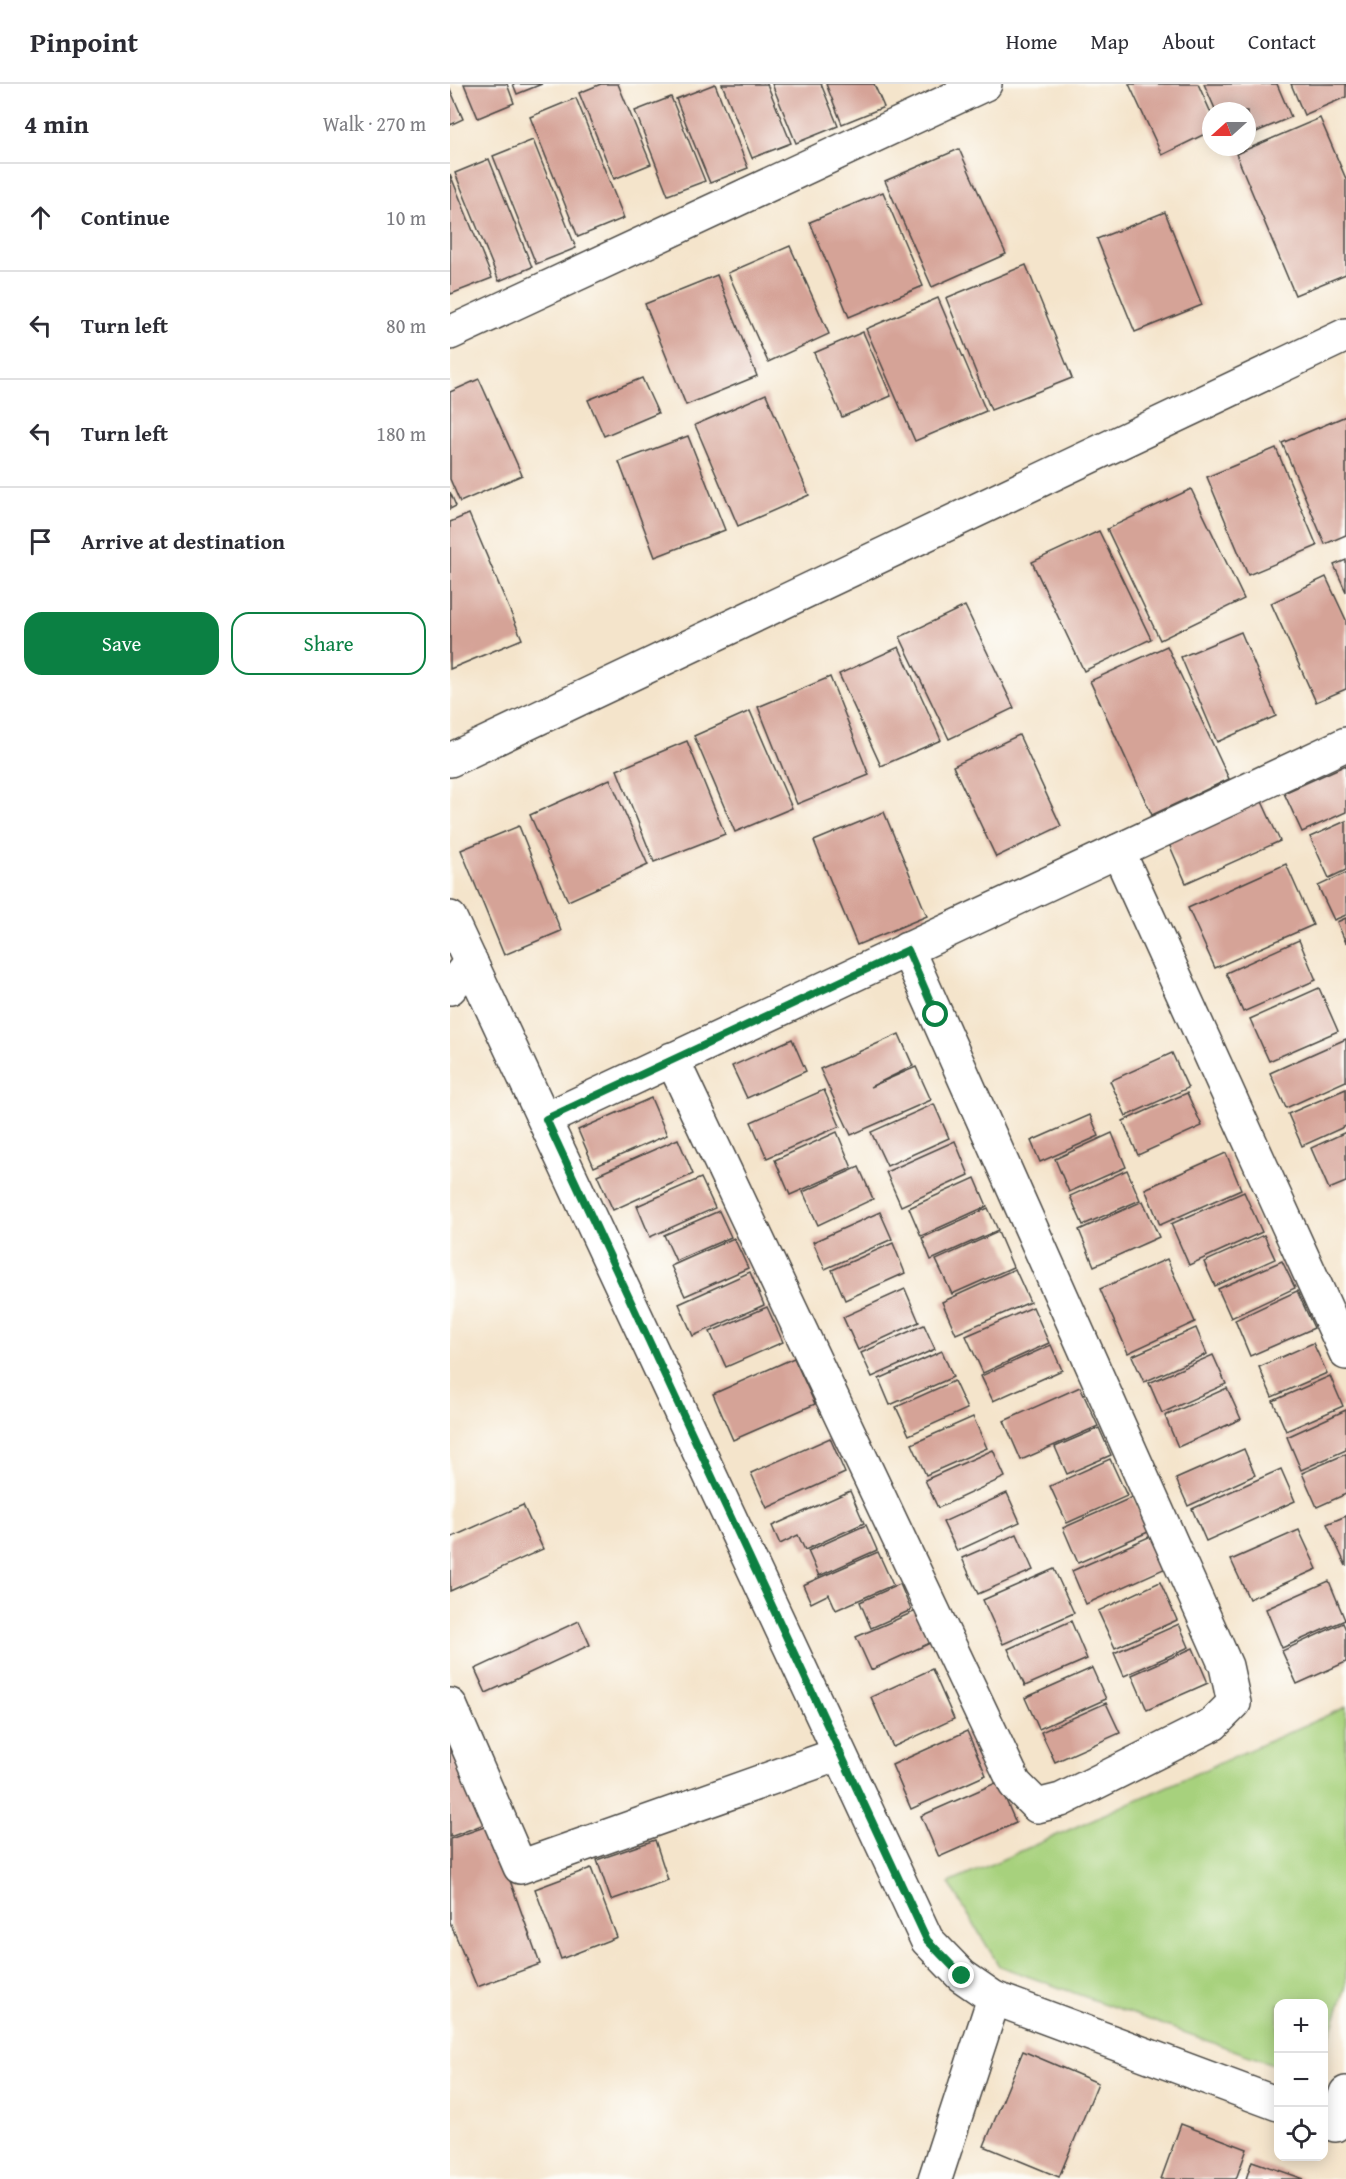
<!DOCTYPE html>
<html lang="en">
<head>
<meta charset="utf-8">
<style>
  :root { --surface:#fff; --page:#f7f7f7; --text:#2b2b33; --muted:#7c7c81; --line:#e1e1e2; --accent:#0b8043 }
  body { margin:0; font-family:"Gentium Book Plus",serif; background:var(--page); color:var(--text) }
  .controls { position:absolute; right:18px; bottom:18px; display:grid; overflow:hidden; border-radius:12px; box-shadow:0 3px 15px #0003 }
  .controls button { width:54px; height:54px; display:grid; place-items:center; padding:0; border:0; border-bottom:2px solid var(--line); background:var(--surface); color:var(--text); font:30px sans-serif }
  .compass { position:absolute; left:752px; top:18px; width:54px; height:54px; border-radius:50%; background:var(--surface); box-shadow:0 3px 15px #0003; rotate:249deg }
  .stop { position:absolute; width:18px; height:18px; margin:-14px; border:4px solid #0b8043; border-radius:50%; background:#fff }
  .stop.end { background:#0b8043; border-color:#fff; box-shadow:0 2px 6px #0008 }
  .list { margin:0; padding:0; list-style:none }
  h2 { display:flex; justify-content:space-between; align-items:center; height:78px; margin:0; padding:0 24px; font-size:26px }
  h2 small { font-size:20px; font-weight:400; color:var(--muted) }
  .list li { display:grid; grid-template-columns:39px 1fr auto; gap:18px; align-items:center; box-sizing:border-box; height:108px; padding:0 24px; border-top:2px solid var(--line) }
  .list b { display:block; font-size:22px; white-space:nowrap }
  .list em { font-size:20px; font-style:normal; color:var(--muted) }
  .actions { display:flex; gap:12px; padding:18px 24px }
  .actions a { flex:1; padding:14px 0; border:2px solid var(--accent); border-radius:18px; text-align:center; font-size:21px; color:var(--accent) }
  .actions .main { background:var(--accent); color:#fff }
  .icon { flex:none; width:33px; height:33px; fill:none; stroke:currentColor; stroke-width:2; stroke-linecap:round; stroke-linejoin:round }
  .map { position:relative; flex:none; width:896px; height:2095px; overflow:hidden }
  header { display:flex; align-items:center; gap:36px; box-sizing:border-box; height:84px; padding:0 30px; background:var(--surface); border-bottom:2px solid var(--line) }
  header strong { font-size:28px }
  nav { display:flex; gap:33px; margin-inline-start:auto; font-size:21px }
  main { display:flex }
  aside { flex:1; background:var(--surface) }
  .map>svg:first-child { display:block }
  .green { fill:#a7d17d; stroke:#697e54; stroke-width:1.5 }
  .building { fill:#d5a397 }
  .lines { fill:none; stroke-linecap:round; stroke-linejoin:round }
  .street-casing { stroke:#494743; stroke-width:36 }
  .street { stroke:#fff; stroke-width:33 }
  .route { stroke:#0b8043; stroke-width:8 }
</style>
</head>
<body>
<header>
<strong>Pinpoint</strong>
<nav><a>Home</a><a>Map</a><a>About</a><a>Contact</a></nav>
</header>
<main>
<aside>
<h2>4 min<small>Walk · 270 m</small></h2>
<ul class="list">
<li><svg class="icon" aria-label="ahead" viewBox="0 0 24 24"><path d="M12 20V5M6 11l6-6 6 6"/></svg><div><b>Continue</b></div><em>10 m</em></li>
<li><svg class="icon" aria-label="left" viewBox="0 0 24 24"><path d="M17 20v-9H6M10 6l-5 5 5 5"/></svg><div><b>Turn left</b></div><em>80 m</em></li>
<li><svg class="icon" aria-label="left" viewBox="0 0 24 24"><path d="M17 20v-9H6M10 6l-5 5 5 5"/></svg><div><b>Turn left</b></div><em>180 m</em></li>
<li><svg class="icon" aria-label="arrive" viewBox="0 0 24 24"><path d="M6 21V4h12l-3 4 3 4H6"/></svg><div><b>Arrive at destination</b></div></li>
</ul>
<div class="actions"><a class="main">Save</a><a>Share</a></div>
</aside>
<div class="map">
<svg width="896" height="2095" viewBox="0 0 896 2095">
  <rect width="100%" height="100%" fill="#fdfcf7"/>
  <filter id="ink" filterUnits="userSpaceOnUse"><feTurbulence type="fractalNoise" baseFrequency=".0167" numOctaves="2"/><feDisplacementMap in="SourceGraphic" scale="12" xChannelSelector="R" yChannelSelector="G"/><feConvolveMatrix kernelMatrix="1 2 1 2 8 2 1 2 1" color-interpolation-filters="sRGB"/></filter>
  <filter id="wash" filterUnits="userSpaceOnUse"><feTurbulence type="fractalNoise" baseFrequency=".008" numOctaves="4" result="noise"/><feDisplacementMap in="SourceGraphic" scale="24" xChannelSelector="R" yChannelSelector="G"/><feGaussianBlur stdDeviation="1.35" result="paint"/><feColorMatrix in="noise" values="0 0 0 0 0 0 0 0 0 0 0 0 0 0 0 0 0 1.4 0 .05"/><feComposite in="paint" operator="in"/></filter>
  <g filter="url(#wash)">
    <rect width="100%" height="100%" fill="#f4e4cb"/>
    <path class="green" d="M896 1623V1902L874 1970V1920H828V1982L549 1882 499 1799Z"/>
    <g id="blocks">
      <g class="building">
        <path d="M14 0H57L64 19 28 34Z"/>
        <path d="M63 0H92L67 10Z"/>
        <path d="M151 0H168L201 80 164 95 129 9Z"/>
        <path d="M265 0 298 84 260 99 226 15Z"/>
        <path d="M272 0H317L341 59 302 74Z"/>
        <path d="M322 0H371L388 42 346 59Z"/>
        <path d="M376 0H424L434 23 392 40Z"/>
        <path d="M679 0H748L761 29V47L712 71Z"/>
        <path d="M754 0H827L841 33 797 52V27H766Z"/>
        <path d="M841 0H896V13L854 31Z"/>
        <path d="M0 5 13 35 0 41Z"/>
        <path d="M221 13 255 97 218 111 185 27Z"/>
        <path d="M126 14 174 134 128 153 80 33Z"/>
        <path d="M870 34 896 95V190L845 211 786 70Z"/>
        <path d="M83 56 126 164 86 180 43 72Z"/>
        <path d="M509 65 556 170 482 203 435 97Z"/>
        <path d="M39 75 82 183 49 197 5 89Z"/>
        <path d="M0 90 42 194 1 210 0 207Z"/>
        <path d="M433 108 473 202 399 233 360 138Z"/>
        <path d="M715 128 752 221 685 248 647 155Z"/>
        <path d="M340 162 379 250 318 278 278 189Z"/>
        <path d="M576 181 622 294 541 326 496 214Z"/>
        <path d="M267 191 307 292 236 321 195 220Z"/>
        <path d="M488 214 536 327 465 357 416 245Z"/>
        <path d="M413 248 441 312 392 333 364 269Z"/>
        <path d="M192 294 208 329 154 352 138 316Z"/>
        <path d="M29 295 72 391 10 418 0 395V308Z"/>
        <path d="M316 310 359 411 288 442 245 341Z"/>
        <path d="M896 332V451L875 460 832 359Z"/>
        <path d="M238 352 275 446 205 473 169 378Z"/>
        <path d="M826 364 867 462 798 491 757 393Z"/>
        <path d="M741 405 794 515 710 556 657 445Z"/>
        <path d="M0 408 6 422 0 425Z"/>
        <path d="M19 430 72 555 0 585V438Z"/>
        <path d="M649 447 701 555 634 587 582 478Z"/>
        <path d="M896 476V508L884 481Z"/>
        <path d="M876 493 896 536V605L866 618 821 519Z"/>
        <path d="M515 522 564 624 499 655 450 553Z"/>
        <path d="M791 548 826 632 767 658 731 573Z"/>
        <path d="M717 562 779 695 702 731 640 597Z"/>
        <path d="M449 563 491 656 431 682 389 590Z"/>
        <path d="M380 593 419 691 347 720 308 623Z"/>
        <path d="M300 627 342 724 285 748 244 652Z"/>
        <path d="M569 651 611 742 546 773 503 682Z"/>
        <path d="M237 657 275 750 204 778 167 686Z"/>
        <path d="M896 681V728L852 748 834 709Z"/>
        <path d="M160 695 198 781 118 817 80 731Z"/>
        <path d="M809 711 830 757 736 799 716 753Z"/>
        <path d="M434 728 477 832 407 861 364 757Z"/>
        <path d="M896 737V786L879 794 860 753Z"/>
        <path d="M69 742 111 847 54 871 11 766Z"/>
        <path d="M836 780 863 841 765 884 738 824Z"/>
        <path d="M896 789V831L884 836 868 802Z"/>
        <path d="M896 834V859L887 838Z"/>
        <path d="M849 856 866 896 793 928 776 889Z"/>
        <path d="M869 904 888 947 819 977 800 935Z"/>
        <path d="M449 950 463 982 420 1003 466 983 481 1016 401 1051 370 985Z"/>
        <path d="M342 955 356 987 297 1014 282 982Z"/>
        <path d="M896 955V997L836 1024 820 989Z"/>
        <path d="M722 969 738 1004 676 1032 660 997Z"/>
        <path d="M896 1005V1042L852 1062 838 1030Z"/>
        <path d="M374 1006 390 1042 317 1074 301 1038Z"/>
        <path d="M737 1009 752 1042 688 1071 673 1037Z"/>
        <path d="M201 1014 217 1051 144 1083 128 1046Z"/>
        <path d="M484 1020 499 1054 437 1082 421 1048Z"/>
        <path d="M640 1031 649 1052 590 1078 581 1057Z"/>
        <path d="M387 1048 402 1084 340 1111 325 1076Z"/>
        <path d="M896 1048V1098L879 1105 861 1064Z"/>
        <path d="M662 1049 676 1083 619 1108 605 1075Z"/>
        <path d="M228 1055 243 1090 163 1126 147 1091Z"/>
        <path d="M505 1057 519 1091 451 1122 436 1088Z"/>
        <path d="M776 1069 791 1105 710 1141 695 1105Z"/>
        <path d="M409 1083 423 1115 368 1141 353 1108Z"/>
        <path d="M677 1086 690 1116 633 1141 620 1112Z"/>
        <path d="M251 1094 265 1124 200 1153 187 1122Z"/>
        <path d="M525 1094 537 1122 471 1152 459 1124Z"/>
        <path d="M794 1108 812 1148 739 1181 721 1140Z"/>
        <path d="M693 1117 709 1153 644 1182 629 1146Z"/>
        <path d="M538 1124 548 1146 481 1176 472 1154Z"/>
        <path d="M269 1127 281 1153 226 1177 214 1151Z"/>
        <path d="M430 1128 442 1155 375 1185 363 1158Z"/>
        <path d="M548 1148 563 1183 502 1210 486 1176Z"/>
        <path d="M814 1151 825 1175 765 1202 754 1178Z"/>
        <path d="M284 1154 298 1184 235 1212 221 1182Z"/>
        <path d="M443 1159 455 1189 395 1216 382 1186Z"/>
        <path d="M717 1175 745 1238 678 1269 650 1205Z"/>
        <path d="M832 1177 845 1204 781 1234 768 1205Z"/>
        <path d="M565 1185 580 1218 506 1250 492 1218Z"/>
        <path d="M300 1188 314 1221 243 1252 229 1220Z"/>
        <path d="M455 1205 469 1238 408 1266 393 1233Z"/>
        <path d="M847 1207 864 1244 800 1272 785 1236Z"/>
        <path d="M317 1223 333 1258 276 1283 260 1248Z"/>
        <path d="M583 1223 599 1259 533 1289 516 1252Z"/>
        <path d="M474 1241 485 1265 422 1293 411 1269Z"/>
        <path d="M746 1244 757 1270 694 1298 682 1272Z"/>
        <path d="M863 1259 877 1289 822 1313 809 1283Z"/>
        <path d="M601 1261 612 1286 543 1317 531 1292Z"/>
        <path d="M492 1267 503 1293 440 1321 429 1295Z"/>
        <path d="M763 1271 776 1300 712 1329 699 1299Z"/>
        <path d="M344 1274 365 1320 283 1356 263 1310Z"/>
        <path d="M880 1292 893 1322 836 1347 823 1317Z"/>
        <path d="M504 1297 517 1325 459 1351 446 1323Z"/>
        <path d="M630 1303 648 1342 571 1376 554 1337Z"/>
        <path d="M777 1304 791 1335 728 1363 715 1332Z"/>
        <path d="M896 1326V1366L851 1386 837 1353Z"/>
        <path d="M523 1333 537 1364 476 1391 462 1360Z"/>
        <path d="M649 1344 661 1371 617 1390 605 1363Z"/>
        <path d="M380 1354 395 1389 317 1424 301 1389Z"/>
        <path d="M794 1365 805 1391 738 1422 726 1395Z"/>
        <path d="M543 1366 555 1393 488 1424 475 1396Z"/>
        <path d="M896 1370V1410L867 1423 852 1389Z"/>
        <path d="M660 1375 677 1412 617 1439 600 1402Z"/>
        <path d="M831 1385 845 1417 756 1457 742 1425Z"/>
        <path d="M400 1407 414 1439 355 1466 348 1451 330 1460 322 1442Z"/>
        <path d="M557 1409 570 1438 507 1467 493 1438Z"/>
        <path d="M683 1413 698 1448 628 1479 613 1444Z"/>
        <path d="M73 1421 93 1465 0 1507V1454Z"/>
        <path d="M896 1432V1482L877 1440Z"/>
        <path d="M416 1441 427 1466 369 1492 358 1467Z"/>
        <path d="M849 1446 867 1485 799 1515 781 1476Z"/>
        <path d="M567 1450 583 1486 528 1510 512 1474Z"/>
        <path d="M701 1452 716 1484 636 1520 622 1487Z"/>
        <path d="M428 1468 443 1501 386 1526 379 1510 361 1519 353 1501Z"/>
        <path d="M604 1485 624 1529 553 1560 533 1516Z"/>
        <path d="M879 1497 895 1536 832 1564 816 1525Z"/>
        <path d="M710 1498 727 1536 665 1564 648 1527Z"/>
        <path d="M450 1500 461 1526 421 1544 410 1518Z"/>
        <path d="M466 1527 480 1559 421 1586 406 1553Z"/>
        <path d="M129 1537 140 1561 36 1609 25 1585Z"/>
        <path d="M621 1537 637 1575 575 1602 558 1565Z"/>
        <path d="M893 1539 896 1546V1578L847 1600 832 1567Z"/>
        <path d="M729 1540 739 1563 674 1592 664 1569Z"/>
        <path d="M743 1564 758 1599 697 1626 682 1591Z"/>
        <path d="M642 1584 656 1615 589 1645 575 1614Z"/>
        <path d="M482 1585 504 1635 443 1663 421 1613Z"/>
        <path d="M656 1619 670 1649 605 1678 591 1648Z"/>
        <path d="M0 1634 40 1738 0 1753Z"/>
        <path d="M517 1647 536 1691 461 1725 442 1681Z"/>
        <path d="M548 1698 566 1739 489 1773 471 1732Z"/>
        <path d="M40 1741 90 1880 27 1903 0 1838V1755Z"/>
        <path d="M205 1756 218 1796 161 1816 147 1776Z"/>
        <path d="M141 1784 167 1853 111 1875 85 1805Z"/>
        <path d="M573 1967 648 1999 609 2093 534 2062Z"/>
        <path d="M731 2040 797 2065 786 2095H711Z"/>
        <path d="M802 2077 854 2095H796Z"/>
      </g>
    </g>
  </g>
  <g filter="url(#ink)">
    <use href="#blocks" fill-opacity="0" stroke="#494743" stroke-width="1.5"/>
    <g class="lines">
      <g class="street-casing">
        <g id="street">
          <path d="M0 249 535 0"/>
          <path d="M0 676 896 251"/>
          <path d="M668 767 896 1269"/>
          <path d="M0 834 477 1856 512 1892 544 1914 828 2020"/>
          <path d="M0 904 21 878"/>
          <path d="M222 975 565 1700 587 1722 611 1716 763 1640 784 1619 776 1582 457 865"/>
          <path d="M96 1035 896 660"/>
          <path d="M0 1621 70 1783 389 1670"/>
          <path d="M885 2041 896 2009"/>
          <path d="M485 2095 544 1914"/>
        </g>
      </g>
      <use href="#street" class="street"/>
    </g>
  </g>
  <g class="lines" filter="url(#ink)">
    <path class="route" d="M486 931 458 866 96 1035 477 1856 512 1892"/>
  </g>
</svg>
<div class="controls">
<button>+</button>
<button>−</button>
<button><svg class="icon" aria-label="locate" viewBox="0 0 24 24"><circle cx="12" cy="12" r="6"/><path d="M12 2v4M12 18v4M2 12h4M18 12h4"/></svg></button>
</div>
<svg class="compass" viewBox="-18 -18 36 36"><path d="M0-13l5 13h-10z" fill="#e53935"/><path d="M0 13l5-13h-10z" fill="#7c7c81"/></svg>
<div class="stop" style="left:486px;top:931px"></div>
<div class="stop end" style="left:512px;top:1892px"></div>
</div>
</main>
</body>
</html>
